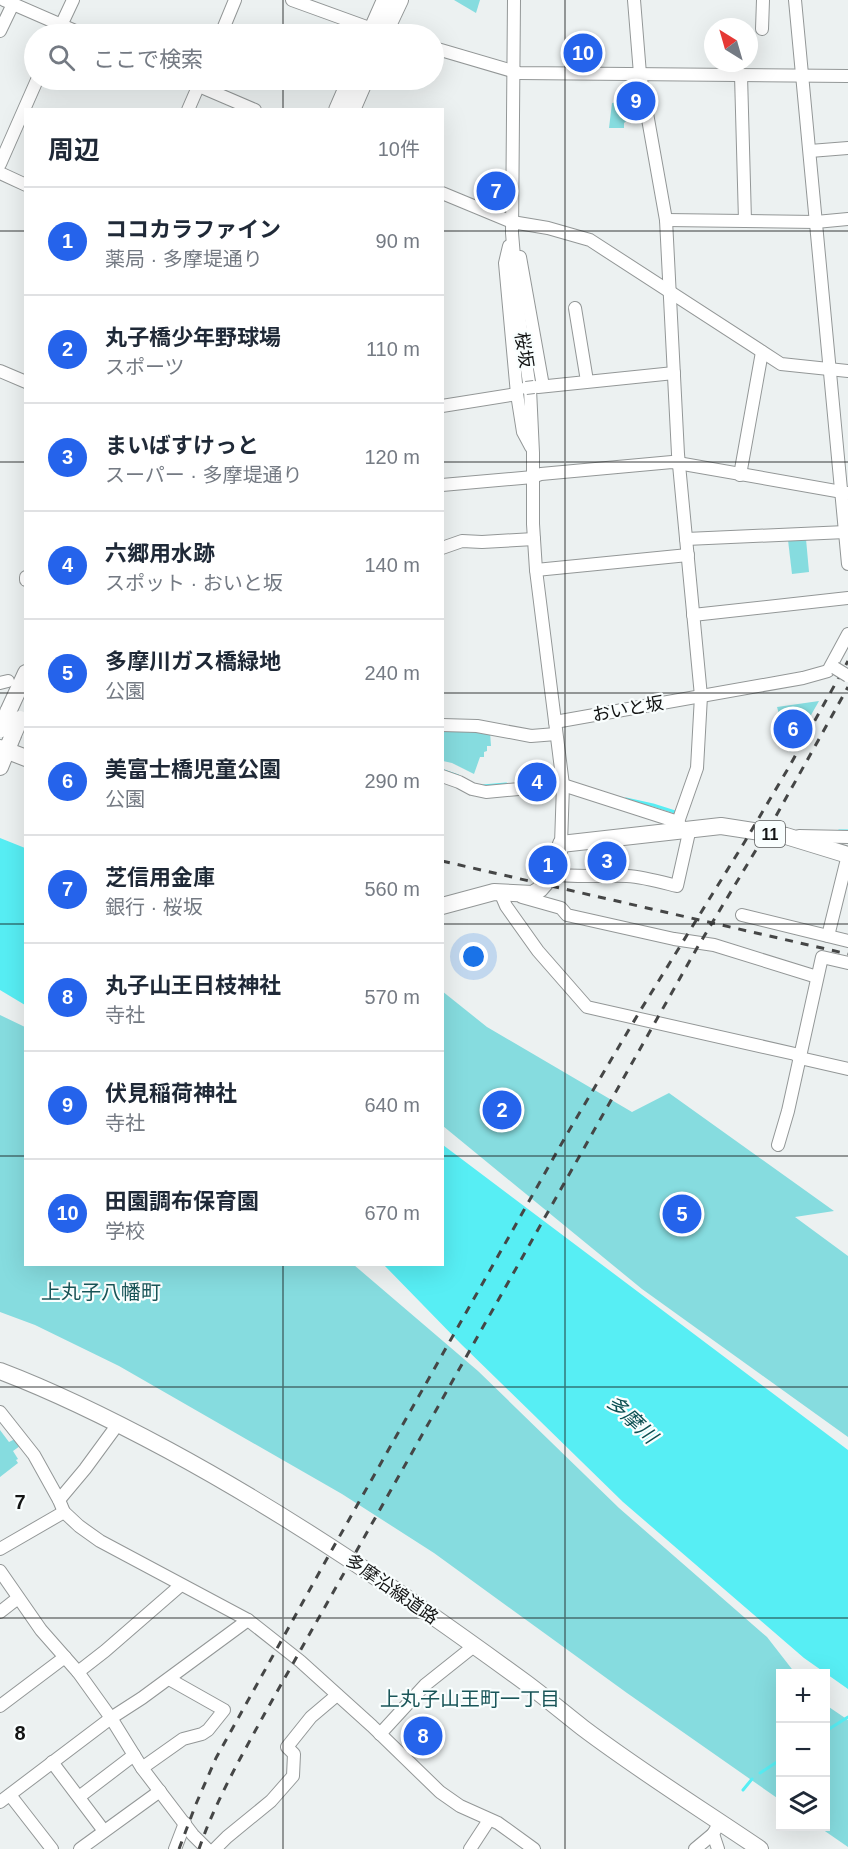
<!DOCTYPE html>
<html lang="ja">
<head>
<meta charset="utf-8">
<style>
  :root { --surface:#fff; --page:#f2f2f3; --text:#1f2937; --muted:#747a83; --line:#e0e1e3; --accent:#2563eb }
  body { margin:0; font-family:Helvetica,"Noto Sans JP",sans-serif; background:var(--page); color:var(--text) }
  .controls { position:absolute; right:18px; bottom:18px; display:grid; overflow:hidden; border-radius:0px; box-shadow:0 6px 24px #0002 }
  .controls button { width:54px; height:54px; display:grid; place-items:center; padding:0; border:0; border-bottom:2px solid var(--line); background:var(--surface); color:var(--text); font:30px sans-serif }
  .compass { position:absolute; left:704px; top:18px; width:54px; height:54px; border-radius:50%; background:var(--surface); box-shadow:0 6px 24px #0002; rotate:323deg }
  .you { position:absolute; left:474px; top:957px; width:21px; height:21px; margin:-15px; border:4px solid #fff; border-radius:50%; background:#1a73e8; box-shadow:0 0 0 9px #1a73e833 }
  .badge { display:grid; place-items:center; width:39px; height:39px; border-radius:50%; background:var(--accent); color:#fff; font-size:20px; font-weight:700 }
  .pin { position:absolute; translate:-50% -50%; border:3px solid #fff; box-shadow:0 2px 6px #0006 }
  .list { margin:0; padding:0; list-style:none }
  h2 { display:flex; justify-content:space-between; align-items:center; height:78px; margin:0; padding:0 24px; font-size:26px }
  h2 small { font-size:20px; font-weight:400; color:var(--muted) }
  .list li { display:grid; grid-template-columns:39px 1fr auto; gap:18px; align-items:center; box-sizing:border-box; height:108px; padding:0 24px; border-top:2px solid var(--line) }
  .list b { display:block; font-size:22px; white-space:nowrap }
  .list p { margin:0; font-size:20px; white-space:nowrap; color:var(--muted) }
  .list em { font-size:20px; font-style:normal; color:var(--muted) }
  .icon { flex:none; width:33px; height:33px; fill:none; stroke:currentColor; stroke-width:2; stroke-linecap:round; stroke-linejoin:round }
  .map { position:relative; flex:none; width:848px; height:1849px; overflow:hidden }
  .search { position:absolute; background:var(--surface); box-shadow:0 6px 24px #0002; left:24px; top:24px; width:420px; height:66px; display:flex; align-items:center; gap:15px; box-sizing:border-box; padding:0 21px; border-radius:33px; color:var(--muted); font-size:22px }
  .panel { position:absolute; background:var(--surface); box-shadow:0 6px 24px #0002; left:24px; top:108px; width:420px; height:1158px; border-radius:0px }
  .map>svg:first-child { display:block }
  .green { fill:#86dcdf }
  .water { fill:#57eef4 }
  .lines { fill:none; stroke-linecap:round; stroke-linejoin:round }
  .stream { stroke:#57eef4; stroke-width:3 }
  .minor-casing { stroke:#939797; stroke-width:14 }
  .major-casing { stroke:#939797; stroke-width:18 }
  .minor { stroke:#fff; stroke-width:12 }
  .major { stroke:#fff; stroke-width:16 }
  .rail { stroke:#454646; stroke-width:3; stroke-dasharray:8 8; stroke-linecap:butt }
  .minor-bridge-casing { stroke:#939797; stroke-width:14; stroke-linecap:butt }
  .major-bridge-casing { stroke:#939797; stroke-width:18; stroke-linecap:butt }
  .minor-bridge { stroke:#fff; stroke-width:12 }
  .major-bridge { stroke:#fff; stroke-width:16 }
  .grid { fill:none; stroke:#131414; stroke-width:1.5; stroke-opacity:0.55 }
  .labels { text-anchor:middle; stroke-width:4.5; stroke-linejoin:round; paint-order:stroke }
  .shield { fill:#f9fefe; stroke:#585a5a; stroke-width:1.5 }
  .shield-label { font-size:16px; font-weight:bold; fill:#131414 }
  .street-label { font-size:18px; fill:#131414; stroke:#f9fefe }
  .neighbourhood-label { font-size:20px; fill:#195558; stroke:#f9fefe }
  .water-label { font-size:20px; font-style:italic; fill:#0c4f52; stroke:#f9fefe }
  .grid-label { font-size:20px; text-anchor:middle; font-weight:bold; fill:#131414; stroke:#f9fefe; stroke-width:4.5; stroke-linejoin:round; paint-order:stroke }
</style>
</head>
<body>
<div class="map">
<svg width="848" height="1849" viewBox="0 0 848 1849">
  <rect width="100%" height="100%" fill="#ecf1f1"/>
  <g class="green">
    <path d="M454 0H480L476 13Z"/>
    <path d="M625 101 628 108 642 103V107L624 123V128H609L612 103Z"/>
    <path d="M806 539 809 572 792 574 788 540Z"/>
    <path d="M819 701 790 752 777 707Z"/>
    <path d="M443 731 490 732 491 746H487V751L484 752V757H480L474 774 452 763 443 761Z"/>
    <path d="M442 991 487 1027 632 1112 669 1093 834 1211 795 1217 848 1256V1437L642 1289 443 1126Z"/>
    <path d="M0 1015 25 1027 26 1264 354 1265 478 1371 619 1508 767 1637 795 1673 780 1674V1800L627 1693 434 1553 342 1494 119 1366 35 1325 0 1312Z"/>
    <path d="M0 1430 9 1442 15 1439 20 1446 13 1451 18 1459 16 1460 18 1463 0 1477Z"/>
    <path d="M826 1705 848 1720V1847L819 1827 826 1826Z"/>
  </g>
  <g class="water">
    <path d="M0 838 25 848V1005L0 990Z"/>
    <path d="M443 1145 848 1450V1689L804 1658 623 1502 461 1344 384 1265 442 1264Z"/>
  </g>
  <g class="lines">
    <g class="stream">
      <path d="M444 771 458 776"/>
      <path d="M483 786 506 784"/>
      <path d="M626 799 653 805 675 812"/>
      <path d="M839 831H848"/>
      <path d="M826 1731 848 1717"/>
      <path d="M760 1773 780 1760"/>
      <path d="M743 1790 752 1779"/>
    </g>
    <g class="minor-casing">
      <g id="minor">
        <path d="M4 0 82 34"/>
        <path d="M292 0 372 29"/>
        <path d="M514 0 512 233 519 316 530 389 533 453V524L536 570 563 785 561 844"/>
        <path d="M634 0 640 74 666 220 678 454 701 696 697 768 678 822"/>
        <path d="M795 0 848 564"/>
        <path d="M762 29 763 0"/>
        <path d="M0 31 13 4"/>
        <path d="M57 34 73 0"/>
        <path d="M221 34 235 0"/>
        <path d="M434 48 519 73 848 76"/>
        <path d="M741 75 745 221"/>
        <path d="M185 80 255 110"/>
        <path d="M188 110 201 80"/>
        <path d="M810 151 848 148"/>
        <path d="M0 164 37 80"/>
        <path d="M0 173 26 185"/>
        <path d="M442 193 512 222 548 228 590 240 781 364 848 371"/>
        <path d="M666 220 816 222 848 219"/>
        <path d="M509 246 505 263 517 394 523 432 531 447"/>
        <path d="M520 257 543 386"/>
        <path d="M575 308 587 381"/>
        <path d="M0 371 26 382"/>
        <path d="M538 387 674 373"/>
        <path d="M442 406 517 394"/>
        <path d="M740 475 762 352"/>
        <path d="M442 485 533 477 541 474 672 462 848 493"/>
        <path d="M686 539 846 532"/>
        <path d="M442 548 462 541 482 542 534 539"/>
        <path d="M536 570 688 555"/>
        <path d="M26 577V580"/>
        <path d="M693 615 848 598"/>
        <path d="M0 683 8 681"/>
        <path d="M555 722 803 678 828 671 848 634"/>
        <path d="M442 725 477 726 531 736 556 734"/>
        <path d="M442 776 459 782 472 789 486 792 563 785 678 822 688 837 677 886C661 882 644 877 627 876 602 875 577 878 553 874"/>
        <path d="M799 836 848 837"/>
        <path d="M500 892 506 906 538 951 587 1007 795 1054 800 1058 848 1069"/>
        <path d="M522 897 561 908 567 915 674 939 714 945 817 977"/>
        <path d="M742 915 848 941"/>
        <path d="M828 936 848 855"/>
        <path d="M778 1145 788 1111 822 957 848 963"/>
        <path d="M0 1412 34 1455 59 1500 64 1512 79 1526 100 1541 248 1620 300 1661 372 1726 440 1792 460 1806 498 1823 534 1849"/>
        <path d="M59 1500 85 1469 118 1424"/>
        <path d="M0 1549 64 1512"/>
        <path d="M0 1571 41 1630 78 1672 111 1718 142 1768 193 1835 207 1849"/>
        <path d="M0 1612 18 1598"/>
        <path d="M78 1672 105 1651 181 1585"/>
        <path d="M0 1706 65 1657"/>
        <path d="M380 1734 425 1685 474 1646"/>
        <path d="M52 1762 104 1831"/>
        <path d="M142 1768 183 1739 202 1734 208 1730 224 1710 169 1679"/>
        <path d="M10 1795 52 1849"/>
        <path d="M79 1797 134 1755"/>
        <path d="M0 1802 111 1718 142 1698 248 1620"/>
        <path d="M80 1849 160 1791"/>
        <path d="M175 1849 185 1823"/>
        <path d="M215 1849 227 1837 271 1801 293 1776 294 1754 287 1747 311 1717 337 1695"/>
        <path d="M470 1849 489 1820"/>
        <path d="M695 1849 713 1834"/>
        <path d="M718 1849 713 1834 720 1822"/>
      </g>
    </g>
    <g class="major-casing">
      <g id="major">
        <path d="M370 34 385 0"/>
        <path d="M384 34 400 0"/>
        <path d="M337 110 350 80"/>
        <path d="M352 110 365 80"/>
        <path d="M8 712 26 673"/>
        <path d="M0 748 26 758"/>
        <path d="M0 767 13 735"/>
        <path d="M442 906 494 892 533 894 540 889 553 874 561 844 721 826 786 836 848 855"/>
        <path d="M0 1371C58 1393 114 1421 168 1450 294 1518 411 1599 526 1683 546 1698 564 1713 583 1728 640 1771 701 1809 760 1849"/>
      </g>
    </g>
    <use href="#minor" class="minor"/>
    <use href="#major" class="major"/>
    <g class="rail">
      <path d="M0 715 26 729"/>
      <path d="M442 861 848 954"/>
      <path d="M179 1849 196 1804 216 1758 329 1555 567 1134 640 1011 744 843 789 767 848 661"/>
      <path d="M199 1849C215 1802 241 1757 265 1713L697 948 771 825 848 687"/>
    </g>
    <g class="minor-bridge-casing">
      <g id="minor-bridge">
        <path d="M526 388 534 387"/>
        <path d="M835 668 848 676"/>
      </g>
    </g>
    <g class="major-bridge-casing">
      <g id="major-bridge">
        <path d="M1 729 8 712"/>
        <path d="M13 735 20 719"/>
      </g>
    </g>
    <use href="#minor-bridge" class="minor-bridge"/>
    <use href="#major-bridge" class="major-bridge"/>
  </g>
  <path class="grid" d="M283 0V34M565 0V1849M283 80V110M0 231H26M442 231H848M0 462H26M442 462H848M0 693H26M442 693H848M0 924H26M442 924H848M0 1156H26M442 1156H848M283 1264V1849M0 1387H848M0 1618H848"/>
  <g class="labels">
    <rect class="shield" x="755" y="821" width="30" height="26" rx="4.5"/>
    <g class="shield-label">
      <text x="770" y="840">11</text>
    </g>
    <g class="street-label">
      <text transform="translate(524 350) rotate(81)" y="6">桜坂</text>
      <text transform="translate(628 709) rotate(-10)" y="6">おいと坂</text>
      <text transform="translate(392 1589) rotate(35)" y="6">多摩沿線道路</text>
    </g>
    <g class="neighbourhood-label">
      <text x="101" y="1299">上丸子八幡町</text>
      <text x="470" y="1706">上丸子山王町一丁目</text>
    </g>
    <g class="water-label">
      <text transform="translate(632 1419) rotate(43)" y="7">多摩川</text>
    </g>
  </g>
  <g class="grid-label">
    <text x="20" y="1509">7</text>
    <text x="20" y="1740">8</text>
  </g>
</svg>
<div class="controls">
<button>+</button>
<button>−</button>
<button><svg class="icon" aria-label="layers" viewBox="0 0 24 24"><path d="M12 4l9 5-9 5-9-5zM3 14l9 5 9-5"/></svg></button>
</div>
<svg class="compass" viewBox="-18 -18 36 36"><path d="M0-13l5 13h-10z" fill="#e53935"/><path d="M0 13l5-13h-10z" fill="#747a83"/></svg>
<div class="you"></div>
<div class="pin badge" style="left:548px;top:865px">1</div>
<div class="pin badge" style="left:502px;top:1110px">2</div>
<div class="pin badge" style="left:607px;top:861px">3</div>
<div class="pin badge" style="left:537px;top:782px">4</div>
<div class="pin badge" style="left:682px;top:1214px">5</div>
<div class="pin badge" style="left:793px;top:729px">6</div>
<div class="pin badge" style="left:496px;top:191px">7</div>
<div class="pin badge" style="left:423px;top:1736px">8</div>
<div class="pin badge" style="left:636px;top:101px">9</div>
<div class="pin badge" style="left:583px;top:53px">10</div>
<div class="search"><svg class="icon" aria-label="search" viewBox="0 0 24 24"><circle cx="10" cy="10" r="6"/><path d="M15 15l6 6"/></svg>ここで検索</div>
<section class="panel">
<h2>周辺<small>10件</small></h2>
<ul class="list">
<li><span class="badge">1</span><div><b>ココカラファイン</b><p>薬局 · 多摩堤通り</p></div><em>90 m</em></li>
<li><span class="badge">2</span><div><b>丸子橋少年野球場</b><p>スポーツ</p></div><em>110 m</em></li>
<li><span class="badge">3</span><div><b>まいばすけっと</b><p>スーパー · 多摩堤通り</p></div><em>120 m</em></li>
<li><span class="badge">4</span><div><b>六郷用水跡</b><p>スポット · おいと坂</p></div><em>140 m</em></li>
<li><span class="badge">5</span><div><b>多摩川ガス橋緑地</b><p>公園</p></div><em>240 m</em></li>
<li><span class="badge">6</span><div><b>美富士橋児童公園</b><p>公園</p></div><em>290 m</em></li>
<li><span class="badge">7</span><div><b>芝信用金庫</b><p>銀行 · 桜坂</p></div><em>560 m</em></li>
<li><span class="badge">8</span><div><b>丸子山王日枝神社</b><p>寺社</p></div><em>570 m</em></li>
<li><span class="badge">9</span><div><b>伏見稲荷神社</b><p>寺社</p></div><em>640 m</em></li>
<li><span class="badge">10</span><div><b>田園調布保育園</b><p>学校</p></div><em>670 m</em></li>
</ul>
</section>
</div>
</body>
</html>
